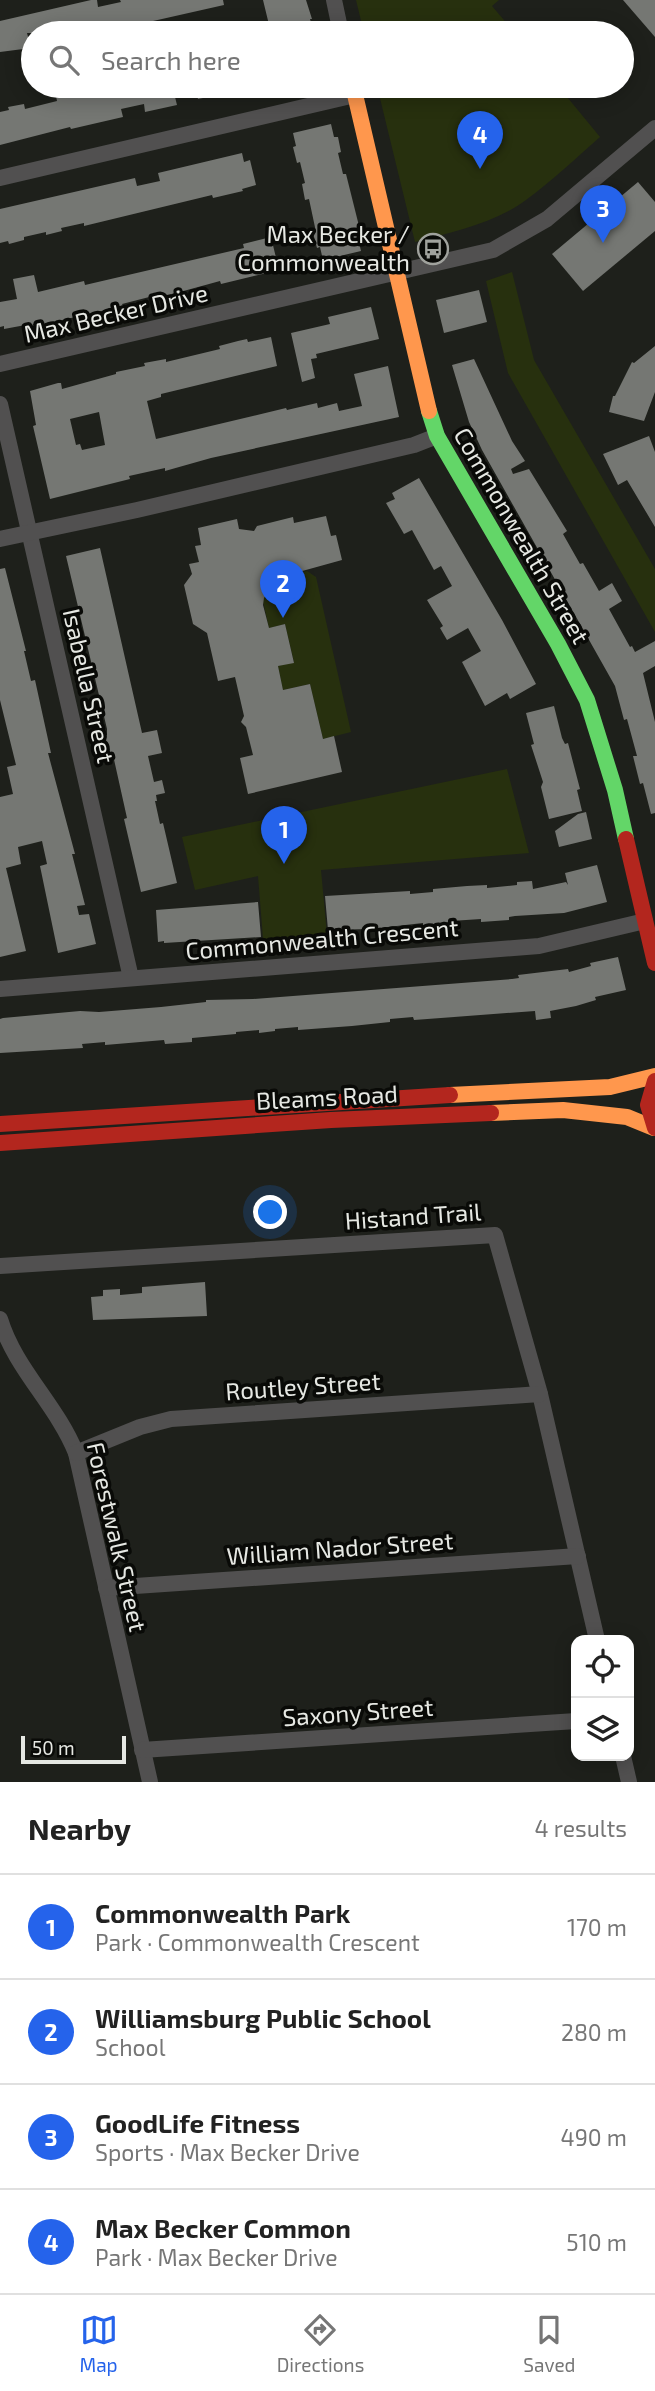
<!DOCTYPE html>
<html lang="en">
<head>
<meta charset="utf-8">
<style>
  :root { --surface:#fff; --page:#f6f6f6; --text:#222; --muted:#767676; --line:#e0e0e0; --accent:#2563eb }
  body { margin:0; font-family:"Exo 2",sans-serif; background:var(--page); color:var(--text) }
  .controls { position:absolute; right:21px; bottom:21px; display:grid; overflow:hidden; border-radius:14px; box-shadow:0 4px 18px #0003 }
  .controls button { width:63px; height:63px; display:grid; place-items:center; padding:0; border:0; border-bottom:2px solid var(--line); background:var(--surface); color:var(--text); font:35px sans-serif }
  .scale { position:absolute; left:21px; bottom:18px; width:105px; box-sizing:border-box; padding-left:7px; border:4px solid #e6e8e3; border-top:0; font-size:19px; line-height:24px; white-space:nowrap; color:#e6e8e3; -webkit-text-stroke:5px #090a07; paint-order:stroke }
  .you { position:absolute; left:271px; top:1213px; width:24px; height:24px; margin:-18px; border:5px solid #fff; border-radius:50%; background:#1a73e8; box-shadow:0 0 0 10px #1a73e833 }
  .badge { display:grid; place-items:center; width:46px; height:46px; border-radius:50%; background:var(--accent); color:#fff; font-size:23px; font-weight:700 }
  .pin { position:absolute; translate:-50% -58px; filter:drop-shadow(0 2px 4px #0008) }
  .pin::after { content:''; position:absolute; top:37px; width:24px; height:21px; background:inherit; clip-path:polygon(0 0,100% 0,50% 100%) }
  .list { margin:0; padding:0; list-style:none }
  h2 { display:flex; justify-content:space-between; align-items:center; height:91px; margin:0; padding:0 28px; font-size:30px }
  h2 small { font-size:23px; font-weight:400; color:var(--muted) }
  .list li { display:grid; grid-template-columns:46px 1fr auto; gap:21px; align-items:center; box-sizing:border-box; height:105px; padding:0 28px; border-top:2px solid var(--line) }
  .list b { display:block; font-size:26px; white-space:nowrap }
  .list p { margin:0; font-size:23px; white-space:nowrap; color:var(--muted) }
  .list em { font-size:23px; font-style:normal; color:var(--muted) }
  .icon { flex:none; width:38px; height:38px; fill:none; stroke:currentColor; stroke-width:2; stroke-linecap:round; stroke-linejoin:round }
  .map { position:relative; flex:none; width:655px; height:1782px; overflow:hidden }
  .search { position:absolute; background:var(--surface); box-shadow:0 4px 18px #0003; left:21px; right:21px; top:21px; height:77px; display:flex; align-items:center; gap:18px; box-sizing:border-box; padding:0 24px; border-radius:38px; color:var(--muted); font-size:26px }
  .sheet { height:511px; background:var(--surface) }
  nav { display:flex; justify-content:space-around; align-items:center; box-sizing:border-box; height:98px; border-top:2px solid var(--line); background:var(--surface); font-size:19px; color:var(--muted) }
  nav a { display:grid; justify-items:center; gap:4px }
  nav .on { color:var(--accent) }
  .map>svg:first-child { display:block }
  .green { fill:#27300e }
  .building { fill:#757773; fill-rule:evenodd }
  .lines { fill:none; stroke-linecap:round; stroke-linejoin:round }
  .street { stroke:#515050; stroke-width:16 }
  .fast { stroke:#63d668; stroke-width:16 }
  .slow { stroke:#ff974d; stroke-width:16 }
  .jam { stroke:#b3261e; stroke-width:16 }
  .labels { text-anchor:middle; stroke-width:7; stroke-linejoin:round; paint-order:stroke }
  .poi-label { font-size:24px; fill:#e6e8e3; stroke:#090a07; text-anchor:end }
  .street-label { font-size:24px; fill:#e6e8e3; stroke:#090a07 }
</style>
</head>
<body>
<div class="map">
<svg width="655" height="1782" viewBox="0 0 655 1782">
  <rect width="100%" height="100%" fill="#1e201b"/>
  <g class="green">
    <path d="M356 0H499L492 6 515 33H364Z"/>
    <path d="M377 86H558L600 137C576 158 552 181 526 200 495 223 452 232 415 242Z"/>
    <path d="M512 272 534 360 655 569V632L508 373 486 281Z"/>
    <path d="M289 566 291 575 307 571 316 577 351 732 323 739 310 684 283 690 278 666 294 662 285 624 269 628 263 601 264 597 261 594 268 593 274 583 271 570Z"/>
    <path d="M507 769 529 853 321 870 328 946 264 951 258 876 195 890 182 837Z"/>
  </g>
  <g class="building">
    <path d="M91 0H97L98 7 121 2 120 0H223L224 5 100 33H27L31 48 0 52V21Z"/>
    <path d="M263 0H306L312 19H310L314 33H271Z"/>
    <path d="M623 0H655V37Z"/>
    <path d="M105 86H237L238 91 198 99 196 91 175 97 177 105 145 112 144 104 121 109 123 117 71 129 70 127 0 145V112L9 110 8 107 24 104 25 109 57 101 56 96Z"/>
    <path d="M331 124 334 137H338L341 152 338 153 343 174H346L358 222 361 237 358 238 361 251 323 260 320 247 317 248 313 233 316 232 309 199 305 200 302 184 305 183 300 162 297 163 293 147 296 146 293 133Z"/>
    <path d="M242 153 244 162 250 160 256 185 242 189 243 191 213 198 212 195 84 226V223L61 228 62 231 46 235V232L24 237V240L9 244 8 241 0 243V209L135 178 137 186 160 181 158 173Z"/>
    <path d="M638 182 655 202V231L583 291 552 254Z"/>
    <path d="M271 237 279 270 221 284 220 281 158 298 157 295 122 304 123 306 32 327 31 324 4 329V326L0 327V302L17 299 13 279 34 275 38 292 84 281 85 285 244 248 243 244Z"/>
    <path d="M479 290 487 322 444 333 436 300Z"/>
    <path d="M371 307 379 339 316 354 317 358 311 359 315 378 302 382 291 333 330 324 328 317Z"/>
    <path d="M271 337 277 366 161 394V397L147 401 156 439 286 408 287 410 317 403 318 408 337 403 339 411 362 406 354 374 388 366 399 417 211 458 165 471V468L129 476 130 479 50 499 33 426 36 425 30 391 58 383H61L62 389 116 374V372L145 366 144 363 166 359V362L220 349 219 346 238 341 247 339 248 342ZM99 412 105 445 82 450 80 444 76 445 70 419Z"/>
    <path d="M655 346V392L644 421 609 412 613 396H615L632 362 634 363Z"/>
    <path d="M474 359 512 441 525 461 511 469 513 474 529 469 567 531 563 534 580 564 583 563 599 591 612 583 622 601 609 609 630 647 632 646 635 652 655 641V666L643 673 655 722V813L651 814 643 783 640 784 633 756H637L627 719 624 720 615 686 482 450 469 422 452 365Z"/>
    <path d="M649 436 655 452V527L627 480 618 485 603 454Z"/>
    <path d="M419 478 502 620 536 684 510 699 507 693 485 706 462 662 481 651 468 628 447 640 440 628 443 626 427 600 452 586 441 566 434 570 412 530 404 534 386 503 395 499 392 493Z"/>
    <path d="M326 516 331 536 336 535 342 560 277 578 264 598 263 605 269 628 285 624 294 663 278 666 283 690 310 684 323 739 334 736 342 772 248 794 240 758 253 755 246 727 241 722 244 716 235 677 218 681 207 633 193 624 184 585 192 574 189 564 199 562 195 546 201 545 198 528 237 519 239 529 254 531 257 526 293 517 294 523Z"/>
    <path d="M100 548 142 733 157 730 162 753 148 756 154 782 162 780 165 793 156 795 157 801H155L160 824 163 823 177 883 141 892 124 819 127 818 113 755 110 756 105 736 107 735V729L66 556Z"/>
    <path d="M5 568 26 651H24L31 681 35 680 51 753H48L75 854H72L85 905 77 906 79 915 89 914 96 944 58 953 40 866 47 864 42 841 18 847 21 864 6 868 26 951 0 957V797L13 794 7 767 16 765 0 700V569Z"/>
    <path d="M554 706 562 738 565 744 568 743 580 789 577 790 582 811 549 819 541 787 543 782 531 745 534 744 526 713Z"/>
    <path d="M586 812 592 839 559 847 555 831 578 814Z"/>
    <path d="M597 865 607 902 564 913 515 916 509 917V920L481 922V919L451 921V924L423 927V923L370 929 328 930 325 896 410 891V894L433 892V889L467 886 487 885V888L517 885V882L532 881 533 889 566 882 568 885 565 873Z"/>
    <path d="M258 902 261 937 164 943V941L158 942 156 910Z"/>
    <path d="M618 957 626 990 595 997 596 1000 576 1006 550 1011 551 1018 536 1020 535 1011 414 1020 413 1017 390 1019V1022L352 1026 298 1030V1027L275 1029V1031L259 1033V1030L236 1032V1034L192 1038V1042L165 1044 164 1040 105 1045V1042L82 1044 83 1048 0 1053V1019L3 1018 80 1011 99 1012 161 1007 206 1002V1000L253 999 512 979 519 978 518 975 568 969 569 972 591 966 590 963Z"/>
    <path d="M205 1282 207 1316 93 1320 91 1297 103 1296V1290L120 1289V1295L142 1293V1287Z"/>
  </g>
  <g class="lines">
    <g class="street">
      <path d="M334 0 341 33"/>
      <path d="M0 178 355 95"/>
      <path d="M0 364 493 250 547 219 655 128"/>
      <path d="M0 404 131 978"/>
      <path d="M0 539 137 510 414 445 437 436"/>
      <path d="M0 989 539 946 645 921"/>
      <path d="M0 1266 495 1235 540 1394 597 1640"/>
      <path d="M0 1319C15 1369 57 1405 76 1453L150 1782"/>
      <path d="M76 1453 140 1427 171 1419 540 1394"/>
      <path d="M106 1588 578 1556"/>
      <path d="M142 1750 576 1721"/>
      <path d="M623 1756 629 1782"/>
    </g>
    <path class="fast" d="M429 411 437 436 558 644 587 700 615 790 626 839"/>
    <g class="slow">
      <path d="M353 86 429 411"/>
      <path d="M450 1095 610 1087 655 1076"/>
      <path d="M491 1113 563 1110 627 1117 654 1128"/>
    </g>
    <g class="jam">
      <path d="M626 839 655 963"/>
      <path d="M655 1081 648 1105 655 1128"/>
      <path d="M0 1124 450 1095"/>
      <path d="M0 1143 331 1120 491 1113"/>
    </g>
  </g>
  <defs>
    <g id="bus-ring" transform="scale(1.575)"><circle r="9.5" fill="#090a07" stroke="#a0a29d" stroke-width="1.5"/><path d="M-5-6H5V4H4V6H2V4H-2V6H-4V4H-5ZM-3.5-4V0h7V-4ZM-3.5 1.2v1.5H-2V1.2ZM2 1.2v1.5H3.5V1.2Z" fill="#a0a29d"/></g>
  </defs>
  <g fill-rule="evenodd">
    <use href="#bus-ring" x="433" y="249"/>
  </g>
  <g class="labels">
    <g class="poi-label">
      <text x="410" y="243">Max Becker /<tspan x="410" dy="28">Commonwealth</tspan></text>
    </g>
    <g class="street-label">
      <text transform="translate(116 314) rotate(-13)" y="8">Max Becker Drive</text>
      <text transform="translate(521 536) rotate(60)" y="8">Commonwealth Street</text>
      <text transform="translate(88 686) rotate(77)" y="8">Isabella Street</text>
      <text transform="translate(322 940) rotate(-5)" y="8">Commonwealth Crescent</text>
      <text transform="translate(327 1098) rotate(-3)" y="8">Bleams Road</text>
      <text transform="translate(413 1217) rotate(-4)" y="8">Histand Trail</text>
      <text transform="translate(303 1387) rotate(-4)" y="8">Routley Street</text>
      <text transform="translate(116 1537) rotate(77)" y="8">Forestwalk Street</text>
      <text transform="translate(340 1549) rotate(-4)" y="8">William Nador Street</text>
      <text transform="translate(358 1713) rotate(-4)" y="8">Saxony Street</text>
    </g>
  </g>
</svg>
<div class="controls">
<button><svg class="icon" aria-label="locate" viewBox="0 0 24 24"><circle cx="12" cy="12" r="6"/><path d="M12 2v4M12 18v4M2 12h4M18 12h4"/></svg></button>
<button><svg class="icon" aria-label="layers" viewBox="0 0 24 24"><path d="M12 4l9 5-9 5-9-5zM3 14l9 5 9-5"/></svg></button>
</div>
<div class="scale">50 m</div>
<div class="you"></div>
<div class="pin badge" style="left:284px;top:864px">1</div>
<div class="pin badge" style="left:283px;top:618px">2</div>
<div class="pin badge" style="left:603px;top:243px">3</div>
<div class="pin badge" style="left:480px;top:169px">4</div>
<div class="search"><svg class="icon" aria-label="search" viewBox="0 0 24 24"><circle cx="10" cy="10" r="6"/><path d="M15 15l6 6"/></svg>Search here</div>
</div>
<section class="sheet">
<h2>Nearby<small>4 results</small></h2>
<ul class="list">
<li><span class="badge">1</span><div><b>Commonwealth Park</b><p>Park · Commonwealth Crescent</p></div><em>170 m</em></li>
<li><span class="badge">2</span><div><b>Williamsburg Public School</b><p>School</p></div><em>280 m</em></li>
<li><span class="badge">3</span><div><b>GoodLife Fitness</b><p>Sports · Max Becker Drive</p></div><em>490 m</em></li>
<li><span class="badge">4</span><div><b>Max Becker Common</b><p>Park · Max Becker Drive</p></div><em>510 m</em></li>
</ul>
</section>
<nav>
<a class="on"><svg class="icon" aria-label="map" viewBox="0 0 24 24"><path d="M3 6l6-2 6 2 6-2v14l-6 2-6-2-6 2zM9 4v14M15 6v14"/></svg>Map</a>
<a><svg class="icon" aria-label="directions" viewBox="0 0 24 24"><path d="M12 3l9 9-9 9-9-9zM9 14v-3h6M13 9l2 2-2 2"/></svg>Directions</a>
<a><svg class="icon" aria-label="saved" viewBox="0 0 24 24"><path d="M7 4h10v16l-5-4-5 4z"/></svg>Saved</a>
</nav>
</body>
</html>
